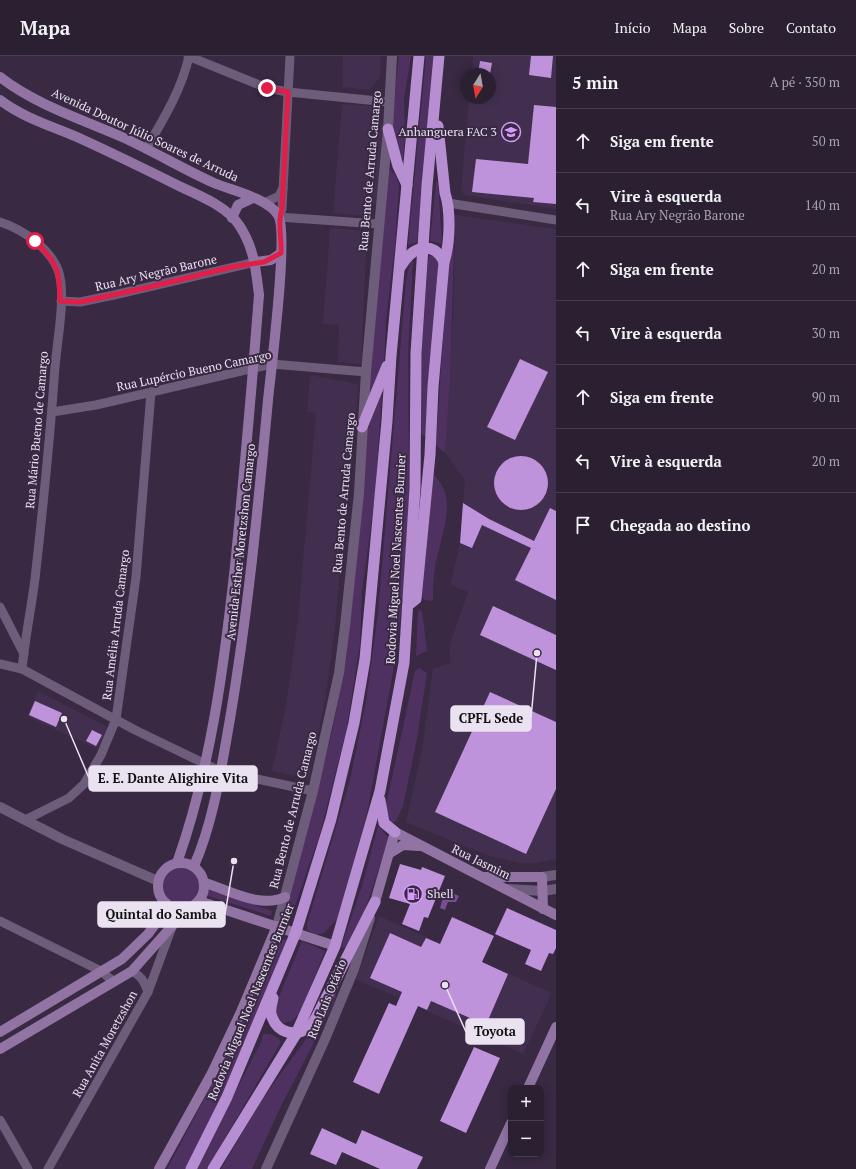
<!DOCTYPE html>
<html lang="pt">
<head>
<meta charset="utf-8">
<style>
  :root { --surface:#2b1f32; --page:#372c3e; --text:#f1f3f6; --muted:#a6a2ac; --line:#473d4d }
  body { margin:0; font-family:"PT Serif",serif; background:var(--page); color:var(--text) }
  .controls { position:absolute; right:12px; bottom:12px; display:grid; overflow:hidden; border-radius:8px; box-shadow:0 2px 10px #0003 }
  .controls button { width:36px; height:36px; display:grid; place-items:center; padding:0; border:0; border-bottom:1px solid var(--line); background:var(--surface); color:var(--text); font:20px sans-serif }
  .compass { position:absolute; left:460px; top:12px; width:36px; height:36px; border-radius:50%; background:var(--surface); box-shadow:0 2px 10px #0003; rotate:191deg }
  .stop { position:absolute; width:12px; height:12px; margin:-9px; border:3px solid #e11d48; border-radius:50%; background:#fff }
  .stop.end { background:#e11d48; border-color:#fff; box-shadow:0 1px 4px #0008 }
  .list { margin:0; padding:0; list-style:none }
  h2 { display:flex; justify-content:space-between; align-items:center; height:52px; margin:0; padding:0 16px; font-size:17px }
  h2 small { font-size:13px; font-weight:400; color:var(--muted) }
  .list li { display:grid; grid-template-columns:26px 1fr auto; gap:12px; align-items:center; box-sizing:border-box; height:64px; padding:0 16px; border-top:1px solid var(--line) }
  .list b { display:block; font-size:15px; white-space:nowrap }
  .list p { margin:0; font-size:13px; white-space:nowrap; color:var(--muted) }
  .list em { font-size:13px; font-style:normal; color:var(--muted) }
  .icon { flex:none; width:22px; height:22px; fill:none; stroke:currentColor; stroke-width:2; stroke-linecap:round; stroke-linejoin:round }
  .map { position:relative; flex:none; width:556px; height:1113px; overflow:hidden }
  header { display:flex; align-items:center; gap:24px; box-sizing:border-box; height:56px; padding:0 20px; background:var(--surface); border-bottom:1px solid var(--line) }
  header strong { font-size:19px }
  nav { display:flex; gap:22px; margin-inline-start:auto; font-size:14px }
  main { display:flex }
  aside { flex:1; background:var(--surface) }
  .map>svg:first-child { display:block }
  .built { fill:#422f4f }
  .green { fill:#4f3161 }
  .water { fill:#784d92 }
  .building { fill:#bf92dc }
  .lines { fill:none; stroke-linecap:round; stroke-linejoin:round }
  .minor { stroke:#6e5c7b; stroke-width:9 }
  .tertiary { stroke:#6e5c7b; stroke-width:10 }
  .secondary { stroke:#9174a4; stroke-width:10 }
  .trunk { stroke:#b78ed2; stroke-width:11 }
  .route { stroke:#e11d48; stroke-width:5 }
  .labels { text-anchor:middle; stroke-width:4; stroke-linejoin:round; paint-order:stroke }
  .poi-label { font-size:12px; fill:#eae1f1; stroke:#392943; text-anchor:end }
  .street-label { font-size:12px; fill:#eae1f1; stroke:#392943 }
  .leader { fill:none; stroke:#eae1f1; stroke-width:1.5 }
  .callout-dot { fill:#eae1f1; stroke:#392943; stroke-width:1.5 }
  .callout { fill:#eae1f1; stroke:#eae1f1; stroke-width:1.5 }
  .callout-label { font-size:13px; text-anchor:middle; font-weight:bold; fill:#111 }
</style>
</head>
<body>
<header>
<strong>Mapa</strong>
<nav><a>Início</a><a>Mapa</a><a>Sobre</a><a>Contato</a></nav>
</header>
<main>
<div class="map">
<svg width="556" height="1113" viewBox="0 0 556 1113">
  <rect width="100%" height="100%" fill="#392943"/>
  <g class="built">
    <path d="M343 0H381L380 21 369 34 342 31Z"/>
    <path d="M473 0H556V153L465 139 461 133 469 42H490V18H472Z"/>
    <path d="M342 48 373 50 383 69 376 147 364 160 333 157Z"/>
    <path d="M455 159 556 173V803L536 807H520L489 800 406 766 422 694 433 613 450 607V588L468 536 450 529 460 487 465 424 445 397 454 240Z"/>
    <path d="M330 172 367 175 361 308 338 306 339 269 323 268Z"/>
    <path d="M310 319 358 328 356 361H350V375L352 377 335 572 326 639 309 723 272 715 286 649 298 563 316 357 307 356Z"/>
    <path d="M38 635 106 670 107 677 97 693 27 660Z"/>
    <path d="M379 860 552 937 523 998 356 923Z"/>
  </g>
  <g class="green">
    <path d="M399 0H411L404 42 405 83 403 102H399L392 62Z"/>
    <path d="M426 0H435L417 186 408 189Z"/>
    <path d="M391 114 396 120 399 129 395 189 386 264 384 306 370 345V319L388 115Z"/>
    <path d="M436 126H438L442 188 430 185Z"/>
    <path d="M455 159 450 323 445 397 436 389 451 162Z"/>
    <path d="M432 199 437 203 440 211 426 380 421 379V306L428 204 429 200Z"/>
    <path d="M413 204 408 298 409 445 405 525 394 610 367 757 338 862 324 877 316 879 307 874V868L350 724 366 646 378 557 406 225 410 206Z"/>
    <path d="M382 338 375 440 362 535 360 588 346 676 319 781 289 867 284 864 332 676 346 604 365 416 367 375 374 351Z"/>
    <path d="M431 417C461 439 440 481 435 511 433 522 433 534 433 545L425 544 419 538Z"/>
    <path d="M418 554 422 555 427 595 416 600Z"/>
    <path d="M419 612 427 617 417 682 403 750 396 765 392 767 387 764 385 754 415 615Z"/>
    <path d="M378 770 389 782 363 860 348 893 341 891 362 830Z"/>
    <circle cx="181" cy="830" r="18"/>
    <path d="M207 833 272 855 271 860 205 839Z"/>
    <path d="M276 881 287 884 219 1050 186 1113H167L201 1049 258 932Z"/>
    <path d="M302 885 325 895 300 957 292 965 283 967 277 960 276 948Z"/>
    <path d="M336 935V941L320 975 281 1050 252 1113H221L263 1042 309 979Z"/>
    <path d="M263 978C271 977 277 980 281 986L207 1113H196L261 986Z"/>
  </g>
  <path class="water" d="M445 834 459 840 456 846H448L445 854 440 852Z"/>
  <g class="building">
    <path d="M531 0H553L551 22 529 19Z"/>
    <path d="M480 5 492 7 490 18H478Z"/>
    <path d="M534 49 556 51V148L533 146 534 142 472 136 476 103 528 108Z"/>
    <path d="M520 303 548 316 515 384 487 371Z"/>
    <circle cx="521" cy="427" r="27"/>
    <path d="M463 447 489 463 534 485 550 452 556 455V544L515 524 531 492 482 469 472 492 460 487Z"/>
    <path d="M493 550 556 579V614L480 579Z"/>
    <path d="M490 636 556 666V733L526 798 435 756Z"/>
    <path d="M35 645 62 657 56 671 29 659Z"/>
    <path d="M92 674 102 679 96 690 86 685Z"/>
    <path d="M400 808 421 814 422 811 445 820 428 862 424 861 419 875 402 868 410 848 389 842Z"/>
    <path d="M507 852 556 874V892L553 898 549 897 541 915 525 908 531 894 495 878Z"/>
    <path d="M452 861 494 880 482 906 508 918 486 969 431 945 427 954 418 950 379 1038 353 1026 389 947 396 950 402 936 370 922 390 877 421 891 426 882 440 888Z"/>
    <path d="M474 991 500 1002 466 1077 440 1065Z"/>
    <path d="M322 1072 356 1088 362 1074 423 1101 417 1113H380L342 1096 336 1109 310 1098Z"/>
  </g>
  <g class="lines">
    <g class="minor">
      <path d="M188 0 267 32 288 36 388 46"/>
      <path d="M290 0 282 153 279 161 378 168"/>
      <path d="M146 93C163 64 182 33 189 0"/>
      <path d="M266 146 279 140 283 132"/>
      <path d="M448 147 556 164"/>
      <path d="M0 166C23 173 55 195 60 221 65 245 57 286 55 311 50 382 43 452 35 523 31 553 25 583 22 613"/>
      <path d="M61 245 80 246 114 239 256 206"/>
      <path d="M52 356 96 349 272 308 366 316"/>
      <path d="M0 551 24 598"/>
      <path d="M0 608 22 613 135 674 220 715 313 735"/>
      <path d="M25 764 69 742 84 728 101 699 116 663 136 521 151 336"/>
      <path d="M0 865 101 915 114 926"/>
      <path d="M132 915C142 921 144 925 148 936"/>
      <path d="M0 1064 28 1113"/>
      <path d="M48 1113 148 936 172 871"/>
    </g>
    <g class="tertiary">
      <path d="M0 751 62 783 158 825"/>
      <path d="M542 821 556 819"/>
      <path d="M506 833 543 835 556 833"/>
      <path d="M277 870 313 735 339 617 345 570 359 437 366 316 388 73 392 0"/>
      <path d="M266 1113 325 983 354 913 370 862"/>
    </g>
    <g class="secondary">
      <path d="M0 21C36 49 81 63 122 81 153 95 183 113 214 127 233 135 267 142 278 159 289 177 271 314 268 344 258 452 248 556 230 663 221 713 214 764 194 810"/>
      <path d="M0 44C22 61 51 70 77 81 112 97 147 114 181 131 201 140 227 151 239 169 254 191 256 214 259 239 252 329 244 420 235 510 224 610 211 711 177 807"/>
      <path d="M232 162 238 149 253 142"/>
      <path d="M256 206 271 204 281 197"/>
      <path d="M390 797 403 789 419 790"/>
      <circle cx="181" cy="830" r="23"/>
      <path d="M484 821H542L543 853"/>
      <path d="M205 827C229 834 260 853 285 841"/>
      <path d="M199 845 335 890"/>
      <path d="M375 846 395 776 556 859"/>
      <path d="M0 976 122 903 148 878 158 864 166 847"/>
      <path d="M0 993 132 915 172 870 180 853"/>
      <path d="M528 1032 556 971"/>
      <path d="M159 1113 212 1017 241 956 277 870"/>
      <path d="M490 1113 511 1067"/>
    </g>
    <g class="trunk">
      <path d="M388 73 398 110 407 129"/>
      <path d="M401 210C412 191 433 183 444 206"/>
      <path d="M362 371 387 310"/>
      <path d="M411 547 416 543 430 399 433 331 444 206C450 188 451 155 445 137L438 70"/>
      <path d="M380 744 384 767 395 776"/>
      <path d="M273 942C272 947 269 955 272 961 278 977 294 981 308 972 313 969 316 961 319 956L375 846"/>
      <path d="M191 1113 227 1041 296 876 331 763 354 667 365 603 387 365 391 300 419 0"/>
      <path d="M213 1113 296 978 335 890 380 735 404 607 415 432 416 297 427 130 439 0"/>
    </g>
  </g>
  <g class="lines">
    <path class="route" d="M35 185C57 207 60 214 60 245L80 246 150 231 232 211 264 206 281 197C282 183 277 166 282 153L288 36 267 32"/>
  </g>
  <defs>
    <g id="university-ring" transform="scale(1)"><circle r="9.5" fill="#392943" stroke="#d59bfa" stroke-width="1.5"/><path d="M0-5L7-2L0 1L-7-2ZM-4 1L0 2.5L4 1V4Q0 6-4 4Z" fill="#d59bfa"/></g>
    <g id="fuel-ring" transform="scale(1)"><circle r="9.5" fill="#392943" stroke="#d59bfa" stroke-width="1.5"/><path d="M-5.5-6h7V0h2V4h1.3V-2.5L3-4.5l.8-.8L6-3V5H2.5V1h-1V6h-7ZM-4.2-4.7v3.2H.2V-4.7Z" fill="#d59bfa"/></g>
  </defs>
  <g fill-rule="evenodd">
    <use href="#university-ring" x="511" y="76"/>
    <use href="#fuel-ring" x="413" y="838"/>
  </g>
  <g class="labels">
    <g class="poi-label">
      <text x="497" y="80">Anhanguera FAC 3</text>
      <text x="427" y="842" text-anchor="start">Shell</text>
    </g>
    <g class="street-label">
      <text transform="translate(145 79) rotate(25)" y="4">Avenida Doutor Júlio Soares de Arruda</text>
      <text transform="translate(370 115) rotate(-85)" y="4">Rua Bento de Arruda Camargo</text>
      <text transform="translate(156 217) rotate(-13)" y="4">Rua Ary Negrão Barone</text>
      <text transform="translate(194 315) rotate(-12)" y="4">Rua Lupércio Bueno Camargo</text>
      <text transform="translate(37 374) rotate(-85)" y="4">Rua Mário Bueno de Camargo</text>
      <text transform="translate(344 437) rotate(-85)" y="4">Rua Bento de Arruda Camargo</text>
      <text transform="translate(241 486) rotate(-84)" y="4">Avenida Esther Moretzshon Camargo</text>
      <text transform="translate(396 503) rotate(-87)" y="4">Rodovia Miguel Noel Nascentes Burnier</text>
      <text transform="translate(116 569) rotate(-83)" y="4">Rua Amélia Arruda Camargo</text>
      <text transform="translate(293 754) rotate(-76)" y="4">Rua Bento de Arruda Camargo</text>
      <text transform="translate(481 806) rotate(26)" y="4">Rua Jasmim</text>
      <text transform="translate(327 943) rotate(-68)" y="4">Rua Luis Otávio</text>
      <text transform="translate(251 946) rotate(-68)" y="4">Rodovia Miguel Noel Nascentes Burnier</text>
      <text transform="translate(105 988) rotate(-61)" y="4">Rua Anita Moretzshon</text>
    </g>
  </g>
  <path class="leader" d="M537 597L531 662M64 663L89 722M234 805L225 858M445 929L466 976"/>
  <g class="callout-dot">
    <circle cx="537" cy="597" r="4"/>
    <circle cx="64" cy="663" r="4"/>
    <circle cx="234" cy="805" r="4"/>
    <circle cx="445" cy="929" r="4"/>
  </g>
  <g class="callout">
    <rect x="451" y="650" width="80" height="25" rx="4"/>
    <rect x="89" y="710" width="168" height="25" rx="4"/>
    <rect x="98" y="846" width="127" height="25" rx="4"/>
    <rect x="466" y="963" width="58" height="25" rx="4"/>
  </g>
  <g class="callout-label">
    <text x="491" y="667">CPFL Sede</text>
    <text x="173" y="727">E. E. Dante Alighire Vita</text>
    <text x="161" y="863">Quintal do Samba</text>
    <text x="495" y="980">Toyota</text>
  </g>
</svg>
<div class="controls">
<button>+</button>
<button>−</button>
</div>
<svg class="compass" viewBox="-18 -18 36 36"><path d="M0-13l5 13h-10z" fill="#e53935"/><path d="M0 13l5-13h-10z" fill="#a6a2ac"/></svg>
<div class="stop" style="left:35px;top:185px"></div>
<div class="stop end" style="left:267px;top:32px"></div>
</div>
<aside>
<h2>5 min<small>A pé · 350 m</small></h2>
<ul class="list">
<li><svg class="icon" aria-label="ahead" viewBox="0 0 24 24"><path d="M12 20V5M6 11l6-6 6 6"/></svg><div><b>Siga em frente</b></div><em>50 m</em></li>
<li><svg class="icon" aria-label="left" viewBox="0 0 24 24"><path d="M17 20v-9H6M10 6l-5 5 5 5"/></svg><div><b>Vire à esquerda</b><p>Rua Ary Negrão Barone</p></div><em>140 m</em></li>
<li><svg class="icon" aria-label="ahead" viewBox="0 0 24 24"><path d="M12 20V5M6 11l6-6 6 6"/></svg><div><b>Siga em frente</b></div><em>20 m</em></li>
<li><svg class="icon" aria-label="left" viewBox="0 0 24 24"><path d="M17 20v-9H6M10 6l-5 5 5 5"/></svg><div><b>Vire à esquerda</b></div><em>30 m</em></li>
<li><svg class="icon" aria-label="ahead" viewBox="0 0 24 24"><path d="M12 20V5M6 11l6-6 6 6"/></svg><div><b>Siga em frente</b></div><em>90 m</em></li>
<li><svg class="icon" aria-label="left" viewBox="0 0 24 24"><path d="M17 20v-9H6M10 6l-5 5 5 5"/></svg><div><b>Vire à esquerda</b></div><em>20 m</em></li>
<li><svg class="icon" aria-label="arrive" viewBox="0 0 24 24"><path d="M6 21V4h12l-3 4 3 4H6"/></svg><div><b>Chegada ao destino</b></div></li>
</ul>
</aside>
</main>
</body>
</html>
